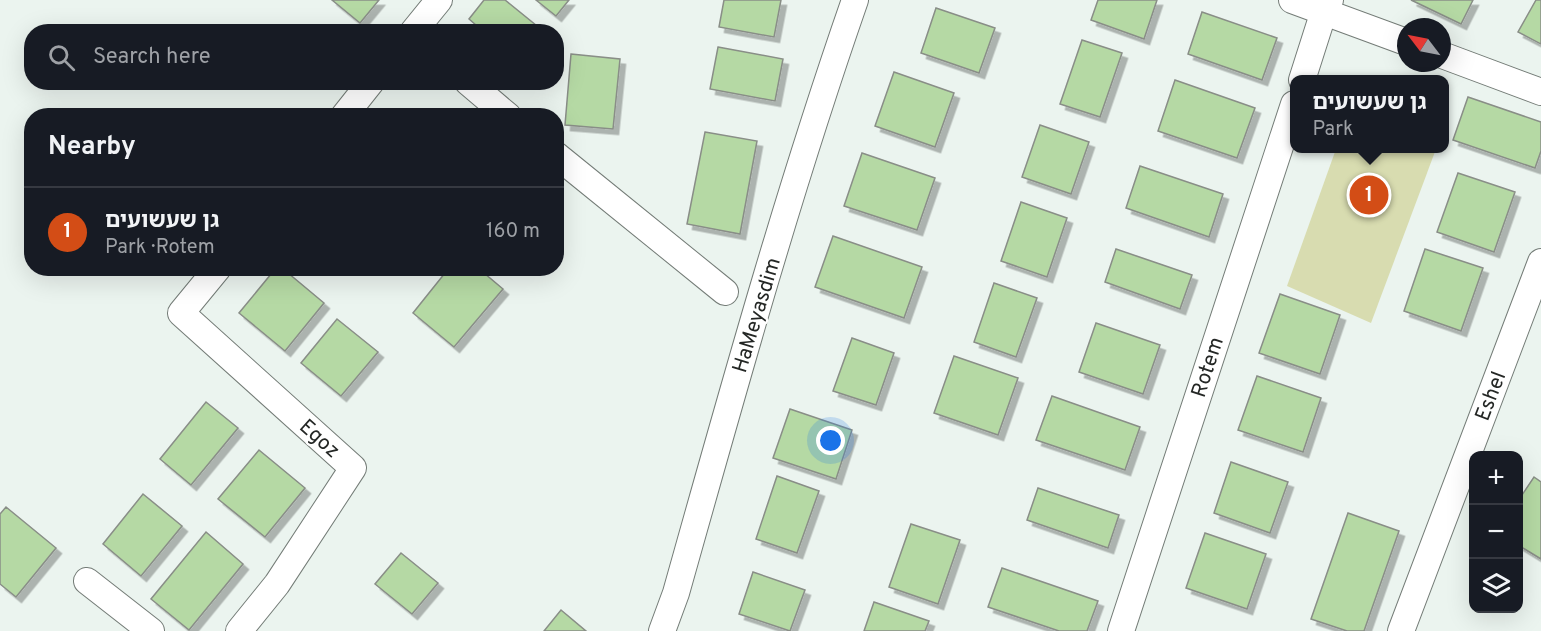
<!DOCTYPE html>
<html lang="en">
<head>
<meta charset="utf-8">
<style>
  :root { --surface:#171b24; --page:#20242c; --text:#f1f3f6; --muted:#9ea1a6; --line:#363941; --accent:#d34d16 }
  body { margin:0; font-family:Overpass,"Noto Sans Hebrew",sans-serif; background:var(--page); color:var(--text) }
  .controls { position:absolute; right:18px; bottom:18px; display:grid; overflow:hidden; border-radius:12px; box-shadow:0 6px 24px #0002 }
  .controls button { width:54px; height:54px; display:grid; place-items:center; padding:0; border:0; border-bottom:2px solid var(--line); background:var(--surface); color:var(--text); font:30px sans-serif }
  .compass { position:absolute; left:1397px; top:18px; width:54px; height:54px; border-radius:50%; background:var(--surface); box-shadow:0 6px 24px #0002; rotate:302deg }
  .you { position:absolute; left:831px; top:441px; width:21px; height:21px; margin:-15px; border:4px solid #fff; border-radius:50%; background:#1a73e8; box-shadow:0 0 0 9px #1a73e833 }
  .badge { display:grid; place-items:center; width:39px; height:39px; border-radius:50%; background:var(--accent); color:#fff; font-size:20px; font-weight:700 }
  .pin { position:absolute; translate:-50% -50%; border:3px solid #fff; box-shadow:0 2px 6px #0006 }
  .popup { position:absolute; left:1290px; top:75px; width:159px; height:78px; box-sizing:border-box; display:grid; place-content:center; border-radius:12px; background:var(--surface); filter:drop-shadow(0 2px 4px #0005); font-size:20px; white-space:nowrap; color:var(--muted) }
  .popup b { font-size:22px; color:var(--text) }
  .popup::after { content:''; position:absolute; left:50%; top:100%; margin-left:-12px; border:12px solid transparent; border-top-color:var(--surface) }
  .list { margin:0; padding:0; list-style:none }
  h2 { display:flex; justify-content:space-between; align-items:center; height:78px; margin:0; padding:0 24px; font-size:26px }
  h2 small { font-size:20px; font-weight:400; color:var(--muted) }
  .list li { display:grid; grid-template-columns:39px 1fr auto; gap:18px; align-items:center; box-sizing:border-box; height:90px; padding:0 24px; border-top:2px solid var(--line) }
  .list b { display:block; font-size:22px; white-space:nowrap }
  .list p { margin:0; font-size:20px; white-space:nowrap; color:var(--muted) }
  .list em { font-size:20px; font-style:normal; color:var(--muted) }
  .icon { flex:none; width:33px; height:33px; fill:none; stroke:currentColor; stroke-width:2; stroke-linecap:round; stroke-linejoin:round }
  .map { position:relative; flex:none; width:1541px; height:631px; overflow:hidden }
  .search { position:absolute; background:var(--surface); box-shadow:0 6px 24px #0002; left:24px; top:24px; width:540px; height:66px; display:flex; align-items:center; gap:15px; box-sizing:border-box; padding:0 21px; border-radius:24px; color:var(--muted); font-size:22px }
  .panel { position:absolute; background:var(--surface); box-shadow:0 6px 24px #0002; left:24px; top:108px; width:540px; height:168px; border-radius:24px }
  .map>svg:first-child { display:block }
  .green { fill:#d8dcb0 }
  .building { fill:#b5d9a4; stroke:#898e87; stroke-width:1.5; filter:url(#shadow) }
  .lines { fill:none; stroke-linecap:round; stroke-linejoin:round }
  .minor-casing { stroke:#747c77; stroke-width:28 }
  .minor { stroke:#fff; stroke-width:26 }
  .labels { text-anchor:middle; stroke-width:4.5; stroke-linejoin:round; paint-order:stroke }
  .street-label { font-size:21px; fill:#242725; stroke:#fff }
</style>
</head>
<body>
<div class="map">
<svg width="1541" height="631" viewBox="0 0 1541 631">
  <defs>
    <filter id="shadow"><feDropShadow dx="5.5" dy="5.5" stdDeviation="0" flood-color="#0004"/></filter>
  </defs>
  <rect width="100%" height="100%" fill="#ebf4ef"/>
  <path class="green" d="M1336 149H1436L1371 323 1287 286Z"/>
  <g class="building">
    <path d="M332 0H379L360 23Z"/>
    <path d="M484 0H505L542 30 484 32 469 19Z"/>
    <path d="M536 0H569L556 16Z"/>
    <path d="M724 0H781L774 37 719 27Z"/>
    <path d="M1098 0H1157L1144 39 1091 20Z"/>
    <path d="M1411 0H1473L1461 24Z"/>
    <path d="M1536 0H1541V44L1518 32Z"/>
    <path d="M936 8 995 28 979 73 921 53Z"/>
    <path d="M1202 12 1277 38 1262 80 1188 54Z"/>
    <path d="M1082 40 1122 53 1100 117 1060 104Z"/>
    <path d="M718 47 783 59 775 101 710 89Z"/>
    <path d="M571 54 620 59 613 129 565 125Z"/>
    <path d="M894 72 954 93 935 147 875 126Z"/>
    <path d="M1175 80 1255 108 1237 158 1158 131Z"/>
    <path d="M1468 97 1541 122V151L1535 168 1453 140Z"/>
    <path d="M1040 125 1089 142 1071 194 1022 177Z"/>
    <path d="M705 132 757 141 740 234 687 224Z"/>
    <path d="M862 153 935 178 917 230 844 206Z"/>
    <path d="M1140 166 1223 194 1209 237 1126 208Z"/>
    <path d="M1458 173 1515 192 1494 252 1437 232Z"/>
    <path d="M1021 202 1067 218 1047 277 1001 261Z"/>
    <path d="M833 236 922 267 904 318 815 287Z"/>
    <path d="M1116 249 1192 275 1180 309 1105 282Z"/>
    <path d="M1425 249 1483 268 1461 331 1404 311Z"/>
    <path d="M276 268H282L324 303 285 351 239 313Z"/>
    <path d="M449 268H478L503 289 454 347 413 313Z"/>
    <path d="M994 283 1037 298 1016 357 974 342Z"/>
    <path d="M1280 294 1340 315 1320 374 1259 353Z"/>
    <path d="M337 319 378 352 341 396 301 363Z"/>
    <path d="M1096 323 1160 345 1143 394 1079 372Z"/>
    <path d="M852 338 894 353 876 405 833 391Z"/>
    <path d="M954 356 1018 378 998 435 934 413Z"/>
    <path d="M1257 376 1321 398 1303 452 1238 430Z"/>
    <path d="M1052 396 1140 427 1125 470 1036 440Z"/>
    <path d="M206 402 238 428 191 485 160 459Z"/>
    <path d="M790 409 852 430 836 479 773 458Z"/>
    <path d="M259 450 305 488 265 537 218 499Z"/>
    <path d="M1231 462 1288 482 1270 533 1214 513Z"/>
    <path d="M777 476 819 491 797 553 756 539Z"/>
    <path d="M1534 477 1541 482V559L1518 545V501Z"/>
    <path d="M1038 488 1119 515 1108 548 1027 520Z"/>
    <path d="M143 494 182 526 141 576 103 544Z"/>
    <path d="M6 507 56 548 16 597 0 584V514Z"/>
    <path d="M1348 513 1399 531 1364 631H1347L1311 619Z"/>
    <path d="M911 524 960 540 938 604 889 587Z"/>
    <path d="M206 532 243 564 189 630 151 599Z"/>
    <path d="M1205 533 1266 554 1247 609 1186 588Z"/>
    <path d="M401 553 438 583 412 614 375 584Z"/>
    <path d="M1002 568 1098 601 1087 631H1059L988 607Z"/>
    <path d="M753 572 805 590 790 631 739 614Z"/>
    <path d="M874 602 929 621 925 631H864Z"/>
    <path d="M561 610 586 631H544Z"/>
  </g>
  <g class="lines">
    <g class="minor-casing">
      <g id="minor">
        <path d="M1292 0 1406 42"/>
        <path d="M413 32 439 0"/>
        <path d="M1442 55 1541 92"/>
        <path d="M1302 80 1324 11 1330 0"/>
        <path d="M468 82 508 116"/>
        <path d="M344 116 371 82"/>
        <path d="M556 155 725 292"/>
        <path d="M218 268 181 313 353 468 277 584 239 631"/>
        <path d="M87 581 151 631"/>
        <path d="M662 631 676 593C732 394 787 195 855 0"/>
        <path d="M1121 631 1294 104"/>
        <path d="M1401 631 1541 262"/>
      </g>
    </g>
    <use href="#minor" class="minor"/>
  </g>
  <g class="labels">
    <g class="street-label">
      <text transform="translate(756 315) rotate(-73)" y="7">HaMeyasdim</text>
      <text transform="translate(1207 367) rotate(-72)" y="7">Rotem</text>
      <text transform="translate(1490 396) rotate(-69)" y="7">Eshel</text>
      <text transform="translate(320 438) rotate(42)" y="7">Egoz</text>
    </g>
  </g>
</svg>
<div class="controls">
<button>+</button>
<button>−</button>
<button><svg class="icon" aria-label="layers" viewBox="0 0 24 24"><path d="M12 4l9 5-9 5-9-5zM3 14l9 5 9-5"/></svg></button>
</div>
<svg class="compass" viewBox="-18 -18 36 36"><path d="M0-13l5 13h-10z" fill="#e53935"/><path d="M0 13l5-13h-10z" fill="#9ea1a6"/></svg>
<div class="you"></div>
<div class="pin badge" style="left:1369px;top:195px">1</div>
<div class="popup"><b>גן שעשועים</b>Park</div>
<div class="search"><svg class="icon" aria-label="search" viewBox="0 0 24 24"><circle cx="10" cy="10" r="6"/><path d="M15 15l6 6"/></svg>Search here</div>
<section class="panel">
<h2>Nearby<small></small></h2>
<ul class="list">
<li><span class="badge">1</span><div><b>גן שעשועים</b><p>Park · Rotem</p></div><em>160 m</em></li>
</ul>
</section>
</div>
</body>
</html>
